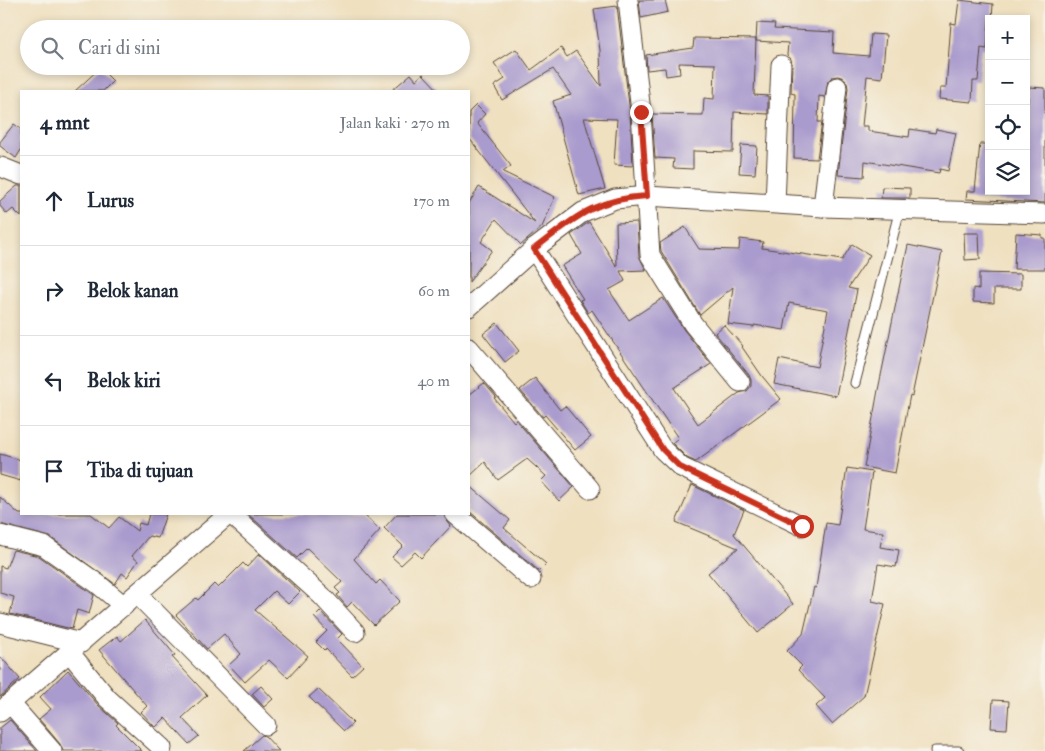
<!DOCTYPE html>
<html lang="id">
<head>
<meta charset="utf-8">
<style>
  :root { --surface:#fff; --page:#f2f2f3; --text:#1f2937; --muted:#747a83; --line:#e0e1e3 }
  body { margin:0; font-family:"IM FELL Double Pica",serif; background:var(--page); color:var(--text) }
  .controls { position:absolute; right:15px; top:15px; display:grid; overflow:hidden; border-radius:0px; box-shadow:0 2px 8px #0003 }
  .controls button { width:45px; height:45px; display:grid; place-items:center; padding:0; border:0; border-bottom:1px solid var(--line); background:var(--surface); color:var(--text); font:25px sans-serif }
  .stop { position:absolute; width:15px; height:15px; margin:-11px; border:4px solid #c8321e; border-radius:50%; background:#fff }
  .stop.end { background:#c8321e; border-color:#fff; box-shadow:0 1px 5px #0008 }
  .list { margin:0; padding:0; list-style:none }
  h2 { display:flex; justify-content:space-between; align-items:center; height:65px; margin:0; padding:0 20px; font-size:21px }
  h2 small { font-size:16px; font-weight:400; color:var(--muted) }
  .list li { display:grid; grid-template-columns:32px 1fr auto; gap:15px; align-items:center; box-sizing:border-box; height:90px; padding:0 20px; border-top:1px solid var(--line) }
  .list b { display:block; font-size:19px; white-space:nowrap }
  .list em { font-size:16px; font-style:normal; color:var(--muted) }
  .icon { flex:none; width:28px; height:28px; fill:none; stroke:currentColor; stroke-width:2; stroke-linecap:round; stroke-linejoin:round }
  .map { position:relative; flex:none; width:1045px; height:751px; overflow:hidden }
  .search { position:absolute; background:var(--surface); box-shadow:0 2px 8px #0003; left:20px; top:20px; width:450px; height:55px; display:flex; align-items:center; gap:12px; box-sizing:border-box; padding:0 18px; border-radius:28px; color:var(--muted); font-size:19px }
  .panel { position:absolute; background:var(--surface); box-shadow:0 2px 8px #0003; left:20px; top:90px; width:450px; height:425px; border-radius:0px }
  .map>svg:first-child { display:block }
  .building { fill:#aa9bce }
  .lines { fill:none; stroke-linecap:round; stroke-linejoin:round }
  .lane-casing { stroke:#564536; stroke-width:11 }
  .street-casing { stroke:#564536; stroke-width:21 }
  .lane { stroke:#fff; stroke-width:9 }
  .street { stroke:#fff; stroke-width:19 }
  .route { stroke:#c8321e; stroke-width:6 }
</style>
</head>
<body>
<div class="map">
<svg width="1045" height="751" viewBox="0 0 1045 751">
  <rect width="100%" height="100%" fill="#f7f3e8"/>
  <filter id="ink" filterUnits="userSpaceOnUse"><feTurbulence type="fractalNoise" baseFrequency=".02" numOctaves="2"/><feDisplacementMap in="SourceGraphic" scale="10" xChannelSelector="R" yChannelSelector="G"/><feConvolveMatrix kernelMatrix="1 2 1 2 8 2 1 2 1" color-interpolation-filters="sRGB"/></filter>
  <filter id="wash" filterUnits="userSpaceOnUse"><feTurbulence type="fractalNoise" baseFrequency=".0096" numOctaves="4" result="noise"/><feDisplacementMap in="SourceGraphic" scale="20" xChannelSelector="R" yChannelSelector="G"/><feGaussianBlur stdDeviation="1.12" result="paint"/><feColorMatrix in="noise" values="0 0 0 0 0 0 0 0 0 0 0 0 0 0 0 0 0 1.4 0 .05"/><feComposite in="paint" operator="in"/></filter>
  <g filter="url(#wash)">
    <rect width="100%" height="100%" fill="#efe0c0"/>
    <g id="blocks">
      <g class="building">
        <path d="M639 0H665L668 12 641 18Z"/>
        <path d="M959 0 993 4 992 19H989L987 49 981 48 978 81H973L972 102 939 99 940 88H946L951 23 956 24Z"/>
        <path d="M617 6 630 113 633 166 614 165 617 119 584 118 605 189 579 195 553 101 571 95 553 69 502 100 494 86 505 79 494 63 516 49 531 70 561 48 567 57 576 51 601 86 600 50 594 9Z"/>
        <path d="M757 23 775 24 774 29 834 32 833 53 869 56 871 34 886 35 882 78 867 76 862 126H868V131L909 137 910 129 935 133 936 129 956 133 948 171 940 169 939 173 865 161 864 177 838 175 848 88 847 83 844 78 838 76 832 77 828 81 825 97 819 96 818 122H822L817 159 794 158 795 94 791 93 792 65 791 59 787 55 788 43 756 41Z"/>
        <path d="M694 38 756 39 754 95 768 96V114L734 112 733 152 693 151V169L673 168 674 159 655 158 652 114 703 115 704 98 714 99 715 64 679 63 680 74 666 76 665 68 647 70 646 55 693 48Z"/>
        <path d="M100 68 113 81 103 91H75Z"/>
        <path d="M411 74 416 80 423 74 439 91H391Z"/>
        <path d="M1029 87 1045 88V203L966 199 967 191H975L980 144H989V191H1026V123Z"/>
        <path d="M476 105 485 114 477 123 511 166 503 172 555 197 542 227 521 245 496 219 481 242 492 250 469 282V203L479 187 535 223 469 138V112Z"/>
        <path d="M14 124 21 129V150L16 158 0 146V142Z"/>
        <path d="M741 145 757 146 755 174 739 173Z"/>
        <path d="M17 186H21V217L13 209 7 214 0 206V201Z"/>
        <path d="M882 187 910 188V198H881Z"/>
        <path d="M589 222 617 267 616 223 637 222 639 256 646 270 620 271 625 281 609 290 629 320 663 298 684 330 711 364 674 388 698 424 739 393 747 391 751 386V380L749 375 715 333 724 325 743 346 742 347 762 376 781 399 696 462 687 458 672 443 678 438 592 310 588 313 580 300 583 299 562 266 582 254 571 235Z"/>
        <path d="M685 227 699 249 739 250 740 239 763 242 762 248 842 260 852 244 870 255 848 288 857 290 836 396 774 384 779 359 817 367 828 310 789 303 784 330 754 325V327L728 324 733 287 700 315 661 251 660 243Z"/>
        <path d="M964 233H979L980 259 965 260Z"/>
        <path d="M1016 233 1042 235V238H1045V269H1014Z"/>
        <path d="M908 245 942 252 912 396 910 395 895 473 864 467 878 390Z"/>
        <path d="M979 273 1021 274V289H994V303L973 302V288L979 289Z"/>
        <path d="M497 323 519 351 505 362 483 334Z"/>
        <path d="M535 378 560 410 565 406 591 437 575 450 545 415 543 417 520 390Z"/>
        <path d="M484 383 496 397 494 398 514 422 516 420 574 487 559 501 541 481 546 476 527 459 498 480 485 462 469 477V395Z"/>
        <path d="M0 454 21 460V481L0 475Z"/>
        <path d="M847 468 872 472 863 529 883 532 880 547 899 550 896 567 878 564 872 601 885 604 864 696 832 724 816 706 825 698 798 670 802 666 787 651 803 634 814 587 816 588 826 523 838 525Z"/>
        <path d="M469 485 510 520 504 528 546 564 539 571 469 511Z"/>
        <path d="M692 485 744 510 734 534 793 604 758 633 708 573 738 548 676 522Z"/>
        <path d="M0 497 19 514H91L109 528 119 517 137 531 139 523 146 525 149 514H166L158 538 149 536 132 556 138 561 127 577 122 573 115 584 50 537 0 524Z"/>
        <path d="M248 514H363L380 530 354 559 376 584 380 580 400 601 374 625 352 602 347 607 337 595 340 593 335 588 342 582 307 548 297 558Z"/>
        <path d="M397 514H444L445 518 451 526 421 558 415 552 401 565 392 557 403 546 384 528Z"/>
        <path d="M13 550 39 556 94 595 89 614 77 610 72 629 10 614 14 597 0 593V566L6 568Z"/>
        <path d="M259 554 300 592 288 604 274 591 255 610 308 656 288 678 269 660 245 682 229 665 241 654 224 634 207 649 176 615 196 598 198 600 214 584 218 588 243 563 247 567Z"/>
        <path d="M320 611 342 634 337 639 363 666 352 676 326 649 325 651 316 642 327 631 314 617Z"/>
        <path d="M145 620 175 655 172 657 207 695 182 718 199 736 189 744 165 718 156 727 154 726 141 712 147 706 99 650 117 636 121 641Z"/>
        <path d="M0 656 20 679 0 697Z"/>
        <path d="M68 670 98 705 118 723 116 725 142 751H63L60 744 39 719 51 709 40 697Z"/>
        <path d="M261 686 273 699 264 707 252 694Z"/>
        <path d="M318 689 353 723 344 731 309 697Z"/>
        <path d="M993 700 1009 701 1007 729 991 728Z"/>
        <path d="M10 720 37 751H0V728Z"/>
        <path d="M262 735 265 736 279 751H244Z"/>
      </g>
    </g>
  </g>
  <g filter="url(#ink)">
    <use href="#blocks" fill-opacity="0" stroke="#564536" stroke-width="1"/>
    <g class="lines">
      <g class="lane-casing">
        <g id="lane">
          <path d="M855 383 900 209"/>
          <path d="M935 751H959"/>
        </g>
      </g>
      <g class="street-casing">
        <g id="street">
          <path d="M628 0 641 112 650 255 693 324 740 382"/>
          <path d="M1 167 21 175"/>
          <path d="M775 203 781 65"/>
          <path d="M823 207 837 87"/>
          <path d="M534 249 663 450 681 467 802 526"/>
          <path d="M469 307 534 249 583 212 615 199 647 196 823 207 1045 214"/>
          <path d="M469 348 590 489"/>
          <path d="M231 514 322 596 355 632"/>
          <path d="M455 514 531 579"/>
          <path d="M0 535 44 546 98 584 124 606"/>
          <path d="M137 594 266 725"/>
          <path d="M0 623 81 643"/>
          <path d="M70 653 107 698 162 748"/>
          <path d="M10 703 52 751"/>
          <path d="M0 712 229 514"/>
        </g>
      </g>
      <use href="#lane" class="lane"/>
      <use href="#street" class="street"/>
    </g>
  </g>
  <g class="lines" filter="url(#ink)">
    <path class="route" d="M641 112 647 196C593 199 575 218 534 249L663 450 680 467 802 526"/>
  </g>
</svg>
<div class="controls">
<button>+</button>
<button>−</button>
<button><svg class="icon" aria-label="locate" viewBox="0 0 24 24"><circle cx="12" cy="12" r="6"/><path d="M12 2v4M12 18v4M2 12h4M18 12h4"/></svg></button>
<button><svg class="icon" aria-label="layers" viewBox="0 0 24 24"><path d="M12 4l9 5-9 5-9-5zM3 14l9 5 9-5"/></svg></button>
</div>
<div class="stop" style="left:802px;top:526px"></div>
<div class="stop end" style="left:641px;top:112px"></div>
<div class="search"><svg class="icon" aria-label="search" viewBox="0 0 24 24"><circle cx="10" cy="10" r="6"/><path d="M15 15l6 6"/></svg>Cari di sini</div>
<section class="panel">
<h2>4 mnt<small>Jalan kaki · 270 m</small></h2>
<ul class="list">
<li><svg class="icon" aria-label="ahead" viewBox="0 0 24 24"><path d="M12 20V5M6 11l6-6 6 6"/></svg><div><b>Lurus</b></div><em>170 m</em></li>
<li><svg class="icon" aria-label="right" viewBox="0 0 24 24"><path d="M7 20v-9h11M14 6l5 5-5 5"/></svg><div><b>Belok kanan</b></div><em>60 m</em></li>
<li><svg class="icon" aria-label="left" viewBox="0 0 24 24"><path d="M17 20v-9H6M10 6l-5 5 5 5"/></svg><div><b>Belok kiri</b></div><em>40 m</em></li>
<li><svg class="icon" aria-label="arrive" viewBox="0 0 24 24"><path d="M6 21V4h12l-3 4 3 4H6"/></svg><div><b>Tiba di tujuan</b></div></li>
</ul>
</section>
</div>
</body>
</html>
